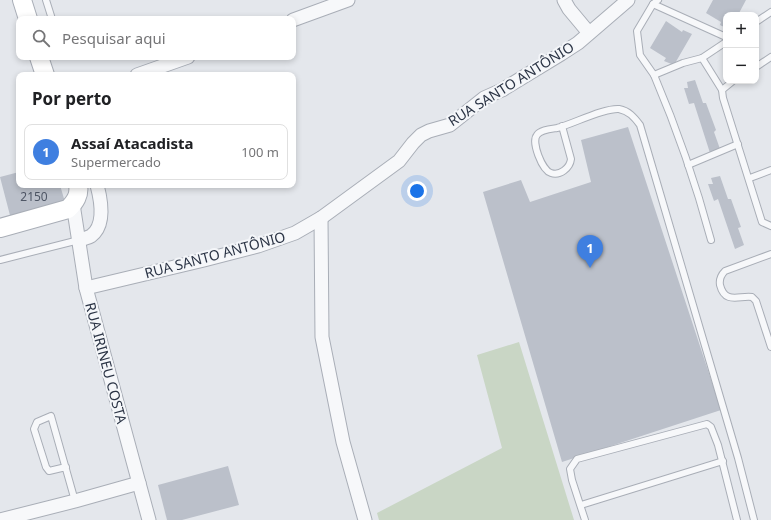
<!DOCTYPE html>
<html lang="pt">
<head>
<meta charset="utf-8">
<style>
  :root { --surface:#fff; --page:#f6f6f6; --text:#202124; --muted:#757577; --line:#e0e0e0; --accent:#b45309 }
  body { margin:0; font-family:"Noto Sans",sans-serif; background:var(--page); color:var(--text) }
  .controls { position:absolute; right:12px; top:12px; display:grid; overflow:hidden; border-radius:8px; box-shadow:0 2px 6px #0003 }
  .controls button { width:36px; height:36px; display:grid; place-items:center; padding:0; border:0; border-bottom:1px solid var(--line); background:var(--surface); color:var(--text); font:20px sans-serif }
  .you { position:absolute; left:417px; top:191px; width:14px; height:14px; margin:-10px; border:3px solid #fff; border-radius:50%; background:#1a73e8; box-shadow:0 0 0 6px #1a73e833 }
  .badge { display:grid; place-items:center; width:26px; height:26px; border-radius:50%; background:var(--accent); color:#fff; font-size:13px; font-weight:700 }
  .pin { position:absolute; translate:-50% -33px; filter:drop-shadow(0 1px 2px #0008) }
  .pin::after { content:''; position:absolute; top:21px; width:14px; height:12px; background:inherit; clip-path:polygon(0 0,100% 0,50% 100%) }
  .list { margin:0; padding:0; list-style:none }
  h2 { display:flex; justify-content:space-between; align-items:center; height:52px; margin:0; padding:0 16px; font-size:17px }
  h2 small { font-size:13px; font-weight:400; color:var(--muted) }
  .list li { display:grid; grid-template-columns:26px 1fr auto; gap:12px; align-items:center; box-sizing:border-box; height:56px; margin:0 8px 8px; padding:0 8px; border:1px solid var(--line); border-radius:8px }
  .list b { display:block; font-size:15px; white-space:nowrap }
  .list p { margin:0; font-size:13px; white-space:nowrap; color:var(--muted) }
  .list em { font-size:13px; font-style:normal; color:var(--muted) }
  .icon { flex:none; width:22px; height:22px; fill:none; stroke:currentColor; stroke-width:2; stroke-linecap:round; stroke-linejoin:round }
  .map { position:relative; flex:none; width:771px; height:520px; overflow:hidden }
  .search { position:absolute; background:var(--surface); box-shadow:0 2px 6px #0003; left:16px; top:16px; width:280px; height:44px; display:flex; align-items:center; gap:10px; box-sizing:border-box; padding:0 14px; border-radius:8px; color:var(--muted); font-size:15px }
  .panel { position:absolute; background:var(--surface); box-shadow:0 2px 6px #0003; left:16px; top:72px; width:280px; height:116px; border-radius:8px }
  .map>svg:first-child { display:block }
  .green { fill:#c9d6c5 }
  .building { fill:#bbc0ca }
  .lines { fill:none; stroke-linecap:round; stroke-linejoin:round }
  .service-casing { stroke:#a9aeb7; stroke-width:8 }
  .minor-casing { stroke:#a9aeb7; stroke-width:15 }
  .secondary-casing { stroke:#a9aeb7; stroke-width:20 }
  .service { stroke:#f7f8fa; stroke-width:6 }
  .minor { stroke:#f7f8fa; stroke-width:13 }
  .secondary { stroke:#fff; stroke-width:18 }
  .labels { text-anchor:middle; stroke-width:4; stroke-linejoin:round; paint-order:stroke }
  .number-label { font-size:12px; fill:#4f5766 }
  .street-label { font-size:14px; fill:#2b3445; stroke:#f4f6f9 }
</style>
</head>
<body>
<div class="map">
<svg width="771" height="520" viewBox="0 0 771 520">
  <rect width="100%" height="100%" fill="#e4e7ec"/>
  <path class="green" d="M519 342 574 520H379L377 513 502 448 477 355Z"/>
  <g class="building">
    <path d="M713 0H746L738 15H726V28L720 25 721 22 706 13Z"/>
    <path d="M666 21 682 32 683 30 692 34 674 65 664 61 666 58 650 48Z"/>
    <path d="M695 80 703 103H706L716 130 714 132 720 149 710 153 694 103 689 104 684 88H688L687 82Z"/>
    <path d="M628 127 721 410 562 462 483 192 521 180 530 202 591 182 581 140Z"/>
    <path d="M19 172V185H60L67 209 12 223 0 177Z"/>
    <path d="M720 176 728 199H731L741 227 738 228 744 245 735 249 718 199 714 201 708 184H713L711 178Z"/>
    <path d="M228 466 239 505 182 520H167L158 485Z"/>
  </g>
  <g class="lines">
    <g class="service-casing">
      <g id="service">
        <path d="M46 0 52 19"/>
        <path d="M653 4 726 37"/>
        <path d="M756 22 771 12"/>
        <path d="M702 58 683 63 654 75C677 129 696 184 711 240"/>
        <path d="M756 67 771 57"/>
        <path d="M654 75 640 55 637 31 653 4 658 0"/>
        <path d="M733 81 722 90 723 98 762 222 771 226"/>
        <path d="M722 90 702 58 726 42"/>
        <path d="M562 126 571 159C570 168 560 176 551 173 542 170 531 142 537 135 540 130 551 129 557 128 573 124 603 108 619 109 629 111 634 117 640 125L738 458 754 520"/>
        <path d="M688 165 738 144"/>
        <path d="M750 178 771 170"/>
        <path d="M771 254 725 271C721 275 719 279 720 285 725 305 740 295 752 297L756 301 771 347"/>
        <path d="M0 260 79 240"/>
        <path d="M66 467 49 471 46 467 34 429 37 422 51 416 75 501"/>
        <path d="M581 505 723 461"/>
        <path d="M585 520 572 480 570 469 577 459 707 424 711 427 718 445 737 520"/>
      </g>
    </g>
    <g class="minor-casing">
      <g id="minor">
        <path d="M564 0 569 9 589 33"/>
        <path d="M293 20 348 0"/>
        <path d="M137 75 188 57"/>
        <path d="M73 204 86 288 149 520"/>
        <path d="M321 218 322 337 343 442 365 520"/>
        <path d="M79 240C83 239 87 238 91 236 106 225 101 200 97 185"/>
        <path d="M86 288 204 260 258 246 295 233 321 218 399 161 413 143 421 135 429 131 450 125 484 98 502 90 561 54 578 43 628 0"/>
        <path d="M0 520 75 501 139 483"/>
      </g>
    </g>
    <g class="secondary-casing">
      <g id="secondary">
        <path d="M22 0 28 19"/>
        <path d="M39 57 45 75"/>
        <path d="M0 228 68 209C75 202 80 195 78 185"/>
      </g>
    </g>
    <use href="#service" class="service"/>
    <use href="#minor" class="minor"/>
    <use href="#secondary" class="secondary"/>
  </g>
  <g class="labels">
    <g class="number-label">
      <text x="34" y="201">2150</text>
    </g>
    <g class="street-label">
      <text transform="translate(511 84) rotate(-32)" y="5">RUA SANTO ANTÔNIO</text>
      <text transform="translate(215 255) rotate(-15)" y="5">RUA SANTO ANTÔNIO</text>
      <text transform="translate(106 363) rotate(75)" y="5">RUA IRINEU COSTA</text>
    </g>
  </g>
</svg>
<div class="controls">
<button>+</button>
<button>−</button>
</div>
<div class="you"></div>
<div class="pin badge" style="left:590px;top:268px;background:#3f7fe0">1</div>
<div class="search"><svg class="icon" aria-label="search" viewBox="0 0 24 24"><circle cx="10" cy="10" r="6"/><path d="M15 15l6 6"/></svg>Pesquisar aqui</div>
<section class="panel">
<h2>Por perto<small></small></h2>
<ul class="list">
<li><span class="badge" style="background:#3f7fe0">1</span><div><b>Assaí Atacadista</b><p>Supermercado</p></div><em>100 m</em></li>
</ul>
</section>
</div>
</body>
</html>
